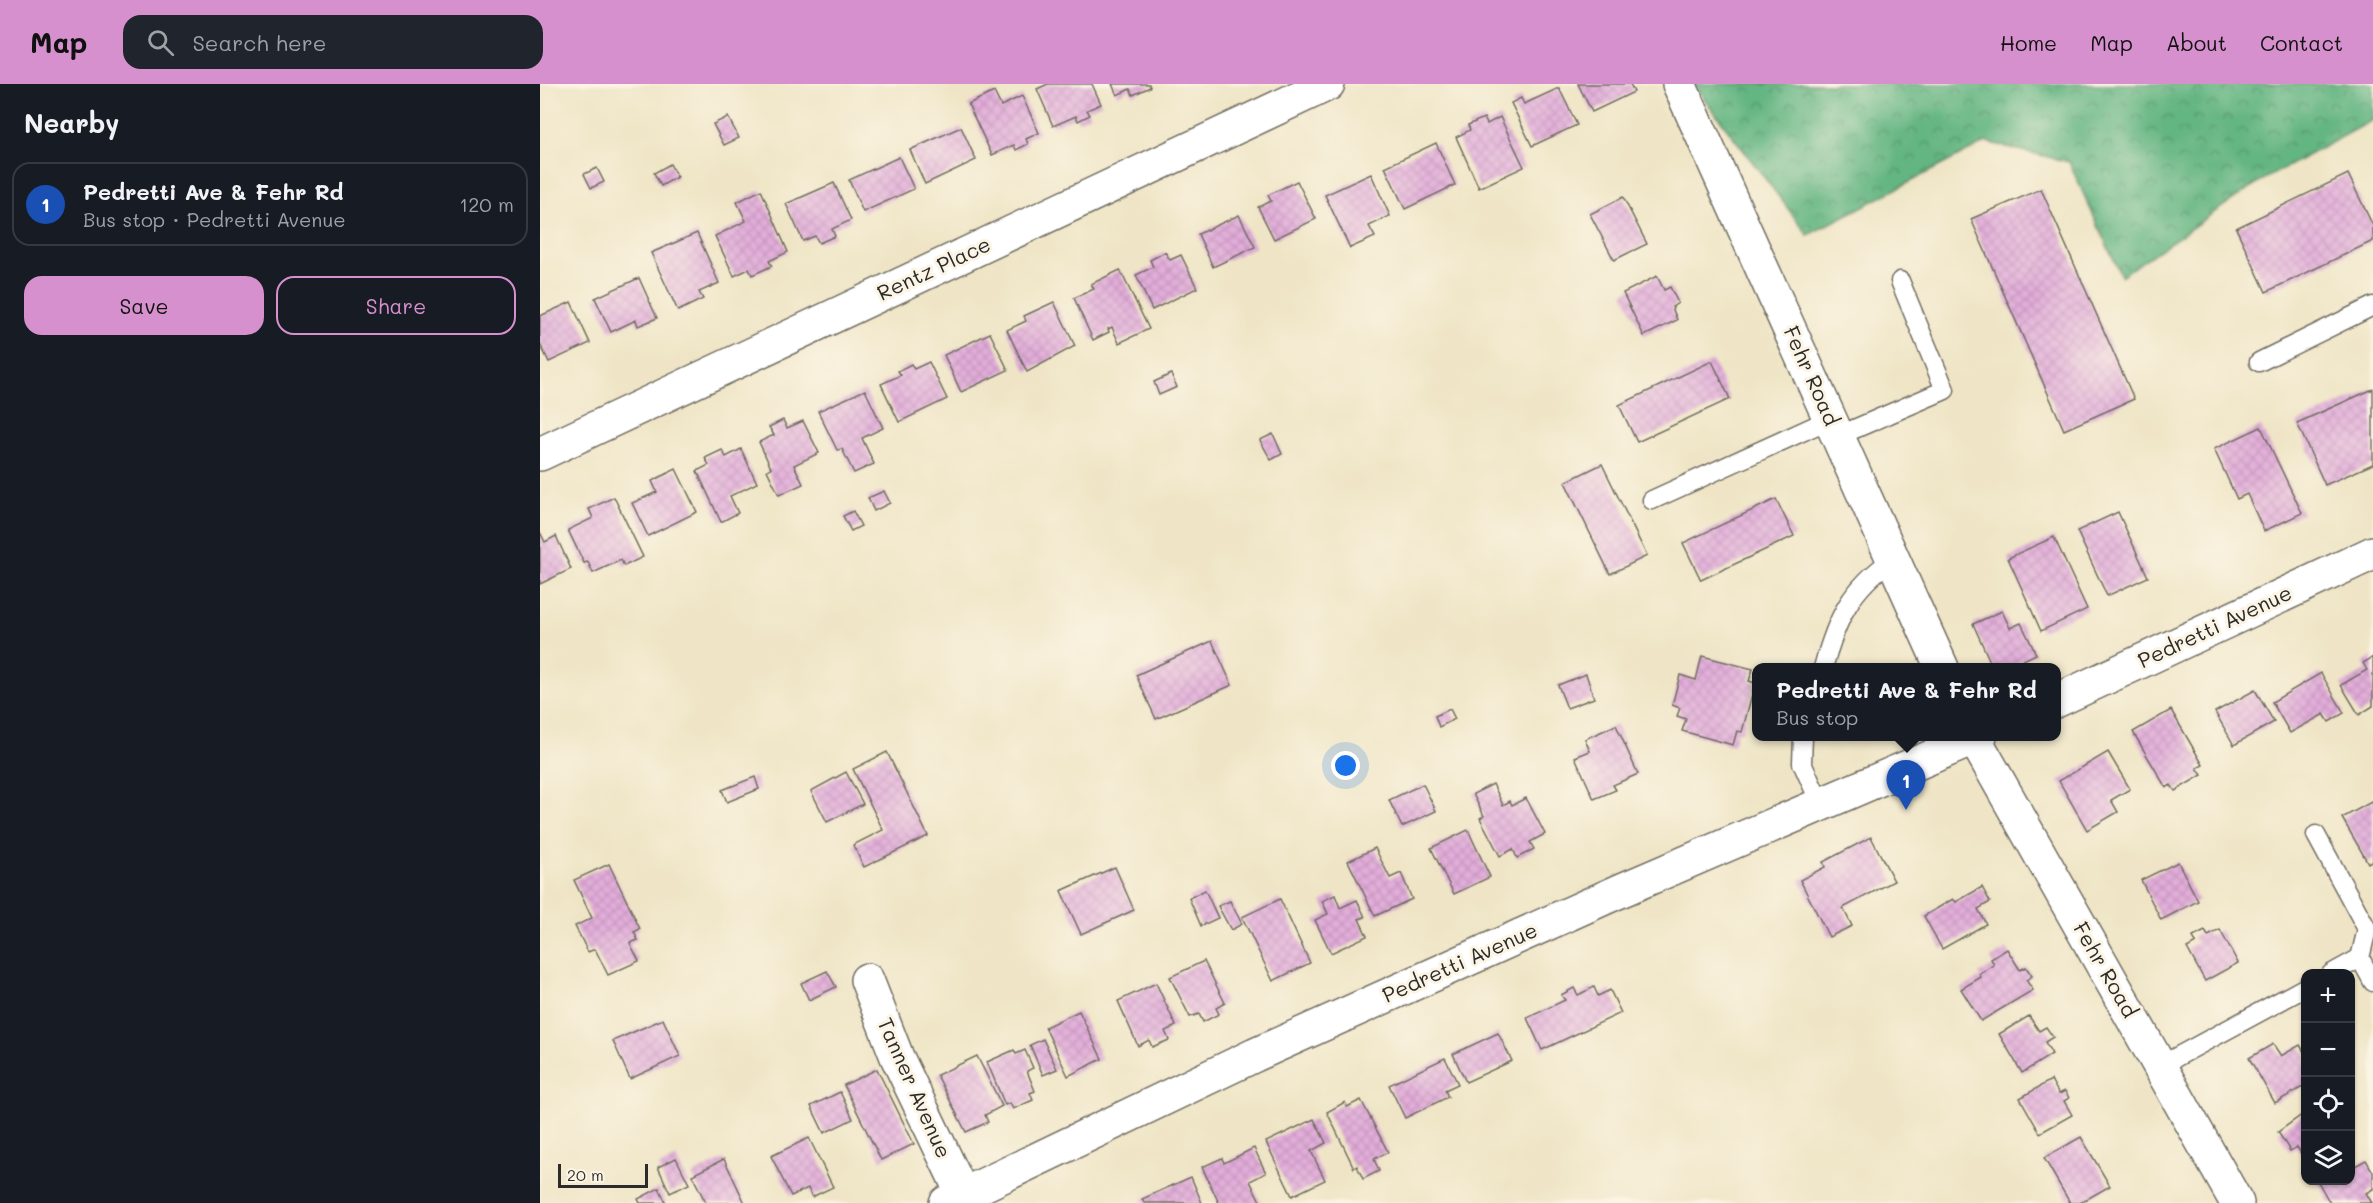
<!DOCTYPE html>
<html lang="en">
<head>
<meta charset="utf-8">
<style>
  :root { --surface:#171b24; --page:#20242c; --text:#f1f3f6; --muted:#9ea1a6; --line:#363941; --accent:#d690ce }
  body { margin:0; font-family:Mali,sans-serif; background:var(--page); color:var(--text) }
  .controls { position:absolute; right:18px; bottom:18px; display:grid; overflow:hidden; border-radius:12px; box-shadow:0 2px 4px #0004 }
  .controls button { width:54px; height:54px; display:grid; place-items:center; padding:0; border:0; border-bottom:2px solid var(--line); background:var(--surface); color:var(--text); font:30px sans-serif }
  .scale { position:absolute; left:18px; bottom:15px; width:90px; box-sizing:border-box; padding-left:6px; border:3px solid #2b2b2b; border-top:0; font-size:16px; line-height:21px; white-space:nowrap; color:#2b2b2b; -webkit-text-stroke:4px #fcf5e5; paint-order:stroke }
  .you { position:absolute; left:806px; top:682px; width:21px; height:21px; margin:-15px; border:4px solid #fff; border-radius:50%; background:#1a73e8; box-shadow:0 0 0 9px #1a73e833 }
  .badge { display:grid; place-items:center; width:39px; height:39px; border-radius:50%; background:var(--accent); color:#fff; font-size:20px; font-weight:700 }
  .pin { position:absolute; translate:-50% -50px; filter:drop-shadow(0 2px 3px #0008) }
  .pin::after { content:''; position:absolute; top:32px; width:21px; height:18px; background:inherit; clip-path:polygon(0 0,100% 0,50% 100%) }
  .popup { position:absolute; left:1212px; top:579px; width:309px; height:78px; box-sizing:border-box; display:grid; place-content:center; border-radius:12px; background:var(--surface); filter:drop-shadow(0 2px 4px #0005); font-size:20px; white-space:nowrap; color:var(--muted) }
  .popup b { font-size:22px; color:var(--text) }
  .popup::after { content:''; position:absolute; left:50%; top:100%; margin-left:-12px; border:12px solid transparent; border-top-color:var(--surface) }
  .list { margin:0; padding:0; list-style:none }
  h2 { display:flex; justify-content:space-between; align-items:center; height:78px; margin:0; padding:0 24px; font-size:26px }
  h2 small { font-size:20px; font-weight:400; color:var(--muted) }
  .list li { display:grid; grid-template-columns:39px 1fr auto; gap:18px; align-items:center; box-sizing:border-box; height:84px; margin:0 12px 12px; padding:0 12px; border:2px solid var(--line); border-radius:18px }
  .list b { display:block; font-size:22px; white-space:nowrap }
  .list p { margin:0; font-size:20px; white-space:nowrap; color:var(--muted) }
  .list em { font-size:20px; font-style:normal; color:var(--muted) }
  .actions { display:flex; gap:12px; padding:18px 24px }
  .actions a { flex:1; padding:14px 0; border:2px solid var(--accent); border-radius:18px; text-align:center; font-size:21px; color:var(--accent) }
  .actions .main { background:var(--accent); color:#111 }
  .icon { flex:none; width:33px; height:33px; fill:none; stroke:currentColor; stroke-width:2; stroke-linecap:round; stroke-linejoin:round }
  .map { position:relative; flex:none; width:1833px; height:1119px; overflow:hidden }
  header { display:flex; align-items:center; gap:36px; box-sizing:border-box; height:84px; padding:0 30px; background:var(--accent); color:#111 }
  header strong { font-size:28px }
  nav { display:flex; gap:33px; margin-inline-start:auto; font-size:21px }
  .search { width:420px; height:54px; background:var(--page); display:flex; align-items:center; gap:15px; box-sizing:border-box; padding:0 21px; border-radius:18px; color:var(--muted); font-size:22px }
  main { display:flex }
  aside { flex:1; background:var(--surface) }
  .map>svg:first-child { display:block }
  .forest { fill:url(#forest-crowns); stroke:#477056; stroke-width:1.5 }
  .building { fill:url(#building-cross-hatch) }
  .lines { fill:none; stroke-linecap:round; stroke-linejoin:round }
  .service-casing { stroke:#706c61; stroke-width:21 }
  .minor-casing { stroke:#706c61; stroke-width:36 }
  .tertiary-casing { stroke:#706c61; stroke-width:36 }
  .service { stroke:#fff; stroke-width:18 }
  .minor { stroke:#fff; stroke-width:33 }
  .tertiary { stroke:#fff; stroke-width:33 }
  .labels { text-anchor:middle; stroke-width:6; stroke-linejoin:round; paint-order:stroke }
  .street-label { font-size:21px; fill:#2b2b2b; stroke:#fcf5e5 }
</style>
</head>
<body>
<header>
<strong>Map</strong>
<div class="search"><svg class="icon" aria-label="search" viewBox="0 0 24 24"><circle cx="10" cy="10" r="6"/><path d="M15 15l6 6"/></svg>Search here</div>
<nav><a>Home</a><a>Map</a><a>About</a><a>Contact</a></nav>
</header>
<main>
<aside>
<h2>Nearby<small></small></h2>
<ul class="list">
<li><span class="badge" style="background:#1a4fb4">1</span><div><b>Pedretti Ave &amp; Fehr Rd</b><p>Bus stop · Pedretti Avenue</p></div><em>120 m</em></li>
</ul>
<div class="actions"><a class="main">Save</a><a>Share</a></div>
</aside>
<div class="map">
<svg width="1833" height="1119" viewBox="0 0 1833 1119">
  <defs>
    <pattern id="forest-crowns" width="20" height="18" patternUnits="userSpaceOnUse" patternTransform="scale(1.5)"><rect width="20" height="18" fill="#63b581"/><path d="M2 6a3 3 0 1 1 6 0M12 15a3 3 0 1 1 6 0" fill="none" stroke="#52936a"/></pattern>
    <pattern id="building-cross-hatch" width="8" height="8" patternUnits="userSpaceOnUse" patternTransform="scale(1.5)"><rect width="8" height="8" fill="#e2adda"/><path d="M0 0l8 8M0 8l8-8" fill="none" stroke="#c295bb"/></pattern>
  </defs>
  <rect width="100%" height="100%" fill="#fcf5e5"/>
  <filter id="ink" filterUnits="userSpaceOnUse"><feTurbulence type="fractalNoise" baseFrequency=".0167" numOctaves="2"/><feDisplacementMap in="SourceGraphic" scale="12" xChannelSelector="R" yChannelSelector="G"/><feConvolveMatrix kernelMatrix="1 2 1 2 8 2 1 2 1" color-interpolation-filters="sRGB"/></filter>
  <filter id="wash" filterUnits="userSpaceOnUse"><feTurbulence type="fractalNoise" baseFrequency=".008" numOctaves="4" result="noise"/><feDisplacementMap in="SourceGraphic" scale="24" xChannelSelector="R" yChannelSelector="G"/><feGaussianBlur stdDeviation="1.35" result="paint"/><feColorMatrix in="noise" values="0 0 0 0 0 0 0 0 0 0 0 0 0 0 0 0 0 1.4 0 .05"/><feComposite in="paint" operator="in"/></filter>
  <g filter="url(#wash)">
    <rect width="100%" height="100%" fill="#efe5c6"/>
    <path class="forest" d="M1153 0H1833V36L1719 98 1581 192 1529 78 1446 58 1268 151Z"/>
    <g id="blocks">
      <g class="building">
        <path d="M508 0H552L561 20 547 26 550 31 538 37 536 32 513 42 497 5Z"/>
        <path d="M572 0H609L610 3 593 11 590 5 577 11Z"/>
        <path d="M1038 0H1090L1094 8 1052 28Z"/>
        <path d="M1019 4 1037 41 992 62 971 19 981 14 984 20Z"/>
        <path d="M454 8 461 22 482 12 499 49 486 55 488 60 476 66 474 61 452 71 428 20Z"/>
        <path d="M188 33 199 54 184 61 173 40Z"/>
        <path d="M960 33 984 83 939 104 916 53 930 46 928 41 944 34 947 40Z"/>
        <path d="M421 43 436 76 385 100 370 66Z"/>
        <path d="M896 59 915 101 865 125 845 83Z"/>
        <path d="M359 73 374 105 323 128 309 96Z"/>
        <path d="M130 80 137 93 121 102 114 89Z"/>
        <path d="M57 84 64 98 51 104 44 90Z"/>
        <path d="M831 90 850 132 829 142 835 153 810 164 785 111Z"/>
        <path d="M1808 90 1833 142V157L1726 208 1696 144Z"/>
        <path d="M757 97 776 135 734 155 718 123 731 117 728 111Z"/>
        <path d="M294 99 311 136 292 145 295 152 279 159 275 152 263 157 246 120Z"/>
        <path d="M1501 105 1594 315 1524 346 1431 135Z"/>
        <path d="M221 106 248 168 229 177 232 182 212 191 209 185 194 192 175 152 206 137 197 118Z"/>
        <path d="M1083 113 1107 160 1074 176 1050 130Z"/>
        <path d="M699 131 715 163 673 183 658 150Z"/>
        <path d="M157 149 179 199 159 208 163 215 138 227 111 169Z"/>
        <path d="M625 168 630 176 641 171 657 204 612 226 596 191 613 183 610 176Z"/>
        <path d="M580 186 609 245 579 259 572 243 568 245 569 248 553 256 534 214 554 205 551 200Z"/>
        <path d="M1117 192 1124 206 1130 203 1138 219 1132 223 1137 236 1104 252 1083 209Z"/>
        <path d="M99 194 117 234 98 242 96 236 71 248 55 214Z"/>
        <path d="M31 218 50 259 9 278 0 260V232Z"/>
        <path d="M514 218 535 262 487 288 467 246 486 237 484 232Z"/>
        <path d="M450 249 468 286 421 308 404 271Z"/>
        <path d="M1172 277 1190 315 1097 358 1079 321Z"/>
        <path d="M389 278 407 315 359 338 341 300 361 291 358 287 371 280 374 285Z"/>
        <path d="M631 290 637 303 619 311 614 298Z"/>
        <path d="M1833 305V380L1785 401 1757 339Z"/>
        <path d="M325 306 343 344 322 354 334 380 314 389 302 365 297 366 278 327Z"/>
        <path d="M243 336 247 344 263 337 279 369 254 381 263 400 239 411 227 386 231 384 219 358 234 351 229 343Z"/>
        <path d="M1721 343 1762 429 1724 447 1707 410 1697 415 1674 365Z"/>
        <path d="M733 350 742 370 731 376 720 356Z"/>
        <path d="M201 365 217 399 190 412 198 429 181 438 157 387 169 381 165 374 182 366 186 373Z"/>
        <path d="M1062 380 1107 472 1070 490 1025 398Z"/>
        <path d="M136 385 157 428 108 452 92 419 117 408 112 397Z"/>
        <path d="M344 407 350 419 334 427 328 414Z"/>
        <path d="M74 413 103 473 84 482 81 476 53 489 48 478 44 479 28 446 53 434 49 425Z"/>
        <path d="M1236 415 1254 452 1161 496 1143 459Z"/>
        <path d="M313 427 321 442 311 447 303 432Z"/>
        <path d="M1578 428 1608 493 1567 512 1537 447Z"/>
        <path d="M0 448 5 458 16 452 31 485 0 500Z"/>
        <path d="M1514 453 1547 525 1501 547 1468 474Z"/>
        <path d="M1462 527 1470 544 1481 539 1496 570 1467 584H1453L1433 540Z"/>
        <path d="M672 557 692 601 616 635 596 591Z"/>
        <path d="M1162 572 1213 585 1209 597 1215 599 1202 648 1197 647 1193 661 1142 647 1146 635 1137 632 1140 624 1132 621 1140 591 1156 596Z"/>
        <path d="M1833 573V622L1819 631 1801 601 1827 586 1823 579Z"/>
        <path d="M1781 589 1804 629 1789 638 1784 630 1750 649 1732 618Z"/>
        <path d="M1046 590 1054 614 1027 624 1018 601Z"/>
        <path d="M1715 606 1734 638 1694 661 1675 628Z"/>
        <path d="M910 625 915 635 899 643 895 632Z"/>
        <path d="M1631 626 1663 681 1657 684 1662 691 1635 707 1631 701 1626 704 1593 648Z"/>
        <path d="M1076 641 1098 690 1073 701 1076 706 1054 715 1035 673 1050 667 1045 655Z"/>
        <path d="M347 668 388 752 324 783 313 761 343 746 313 685Z"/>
        <path d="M1568 668 1590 705 1571 716 1578 728 1547 746 1519 697Z"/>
        <path d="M306 688 323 720 287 738 271 707Z"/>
        <path d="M215 693 219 705 187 718 182 706Z"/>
        <path d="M883 700 896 727 862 743 849 716Z"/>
        <path d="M953 700 963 721 970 717 972 721 986 714 1005 750 990 758 994 765 977 774 973 765 960 772 940 734 944 732 933 710Z"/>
        <path d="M1833 717V776L1828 779 1802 734Z"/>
        <path d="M928 746 950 793 914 810 891 764Z"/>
        <path d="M1331 753 1354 797 1303 824 1312 842 1289 853 1260 796 1285 783 1283 778Z"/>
        <path d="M835 764 850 794 861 789 872 815 835 832 808 777Z"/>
        <path d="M1638 778 1658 817 1621 836 1601 796Z"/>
        <path d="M69 780 100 845 94 848 98 856 90 859 99 877 68 891 55 865 48 868 35 842 52 834 34 796Z"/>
        <path d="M575 783 594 826 541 850 521 807Z"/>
        <path d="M1442 803 1450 818 1438 825 1446 840 1402 865 1384 832 1413 815 1416 818Z"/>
        <path d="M665 806 678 834 661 842 649 814Z"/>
        <path d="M795 811 800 824 817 816 825 833 819 835 827 852 791 869 775 836 788 830 782 817Z"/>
        <path d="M740 815 770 879 733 897 702 833Z"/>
        <path d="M690 817 702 840 691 846 678 822Z"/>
        <path d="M1680 846 1698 879 1665 897 1647 864 1656 859 1653 853 1665 847 1668 852Z"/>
        <path d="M1467 865 1480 886 1486 883 1492 892 1486 896 1493 906 1441 937 1421 905 1441 893 1439 890 1454 881 1451 875Z"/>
        <path d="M664 877 685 919 676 924 679 930 663 938 659 930 650 933 630 893Z"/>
        <path d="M287 887 296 903 269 916 261 899Z"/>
        <path d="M616 899 636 942 625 947 629 956 612 963 609 956 598 962 578 917Z"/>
        <path d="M1054 903 1058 912 1070 906 1081 929 1002 966 987 934 1025 916 1021 911 1034 904 1038 911Z"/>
        <path d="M539 927 562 975 528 992 505 943Z"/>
        <path d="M1489 932 1499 947 1506 943 1513 953 1505 958 1512 970 1482 989 1459 950Z"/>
        <path d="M123 935 140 972 90 995 73 957Z"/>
        <path d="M958 949 972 977 926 998 913 970Z"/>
        <path d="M503 955 517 985 503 991 490 961Z"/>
        <path d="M1733 960 1741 972 1760 961 1766 971V1001L1735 1019 1709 974Z"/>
        <path d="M474 966 476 970 485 966 493 984 487 987 495 1007 490 1009 493 1016 473 1025 470 1019 465 1021 447 978Z"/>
        <path d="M437 972 462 1022 445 1031 448 1038 426 1048 397 991Z"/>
        <path d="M905 974 918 1000 905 1006 908 1013 865 1034 849 1001Z"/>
        <path d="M337 985 374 1060 341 1076 304 1001Z"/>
        <path d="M1511 996 1519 1010 1525 1007 1529 1014 1524 1017 1532 1031 1500 1049 1480 1014Z"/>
        <path d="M300 1008 313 1035 284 1049 271 1022Z"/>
        <path d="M821 1016 848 1068 834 1075 839 1087 823 1095 817 1082 814 1084 787 1028 805 1018 807 1023Z"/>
        <path d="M1766 1028V1077L1757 1063 1750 1067 1738 1048Z"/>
        <path d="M774 1035 786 1059 771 1067 785 1096 752 1112 726 1058Z"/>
        <path d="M1541 1053 1570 1102 1540 1119H1530L1504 1074Z"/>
        <path d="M269 1054 293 1103 272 1113 268 1104 251 1112 231 1072Z"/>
        <path d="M714 1064 726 1089 710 1097 721 1119H679L662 1083 682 1074 684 1079Z"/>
        <path d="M136 1074 149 1100 130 1109 118 1083Z"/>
        <path d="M184 1075 205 1119H166L152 1091Z"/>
        <path d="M1826 1076 1833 1088V1105L1826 1109 1832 1119H1790L1777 1096H1810V1079L1813 1083Z"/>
        <path d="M651 1093 662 1119H604L602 1115Z"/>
        <path d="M119 1104 126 1119H100L98 1115Z"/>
      </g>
    </g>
  </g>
  <g filter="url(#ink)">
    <use href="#blocks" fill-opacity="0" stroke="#706c61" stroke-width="1.5"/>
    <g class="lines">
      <g class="service-casing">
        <g id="service">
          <path d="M1719 278 1833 222"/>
          <path d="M1298 352 1405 306 1360 197"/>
          <path d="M1112 416 1290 335"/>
          <path d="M1283 584C1297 534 1310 505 1353 475"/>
          <path d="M1263 652 1262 679 1281 721"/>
          <path d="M1776 751 1827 845 1820 874 1833 898"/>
          <path d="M1791 890 1820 874"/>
          <path d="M1620 982 1766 903"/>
        </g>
      </g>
      <g class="minor-casing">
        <g id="minor">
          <path d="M1139 0 1402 584"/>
          <path d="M0 370 788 0"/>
          <path d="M1433 652 1697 1119"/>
          <path d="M327 896 357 973 423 1111"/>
        </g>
      </g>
      <g class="tertiary-casing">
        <g id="tertiary">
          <path d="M1516 617 1833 469"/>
          <path d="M406 1119 715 971 1082 806 1440 652"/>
        </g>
      </g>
      <use href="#service" class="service"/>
      <use href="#minor" class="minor"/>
      <use href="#tertiary" class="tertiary"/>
    </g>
  </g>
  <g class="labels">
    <g class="street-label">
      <text transform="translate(394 185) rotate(-25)" y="7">Rentz Place</text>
      <text transform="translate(1271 292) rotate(66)" y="7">Fehr Road</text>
      <text transform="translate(1675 543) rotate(-25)" y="7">Pedretti Avenue</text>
      <text transform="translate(920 879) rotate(-24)" y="7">Pedretti Avenue</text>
      <text transform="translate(1565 886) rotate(60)" y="7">Fehr Road</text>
      <text transform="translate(374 1004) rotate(66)" y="7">Tanner Avenue</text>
    </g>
  </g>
</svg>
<div class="controls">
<button>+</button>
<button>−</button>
<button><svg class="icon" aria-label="locate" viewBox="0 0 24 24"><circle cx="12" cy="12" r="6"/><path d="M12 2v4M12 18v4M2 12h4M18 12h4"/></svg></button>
<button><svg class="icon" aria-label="layers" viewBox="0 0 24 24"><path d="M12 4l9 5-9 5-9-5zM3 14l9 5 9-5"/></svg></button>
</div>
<div class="scale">20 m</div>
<div class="you"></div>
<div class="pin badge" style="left:1366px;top:726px;background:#1a4fb4">1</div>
<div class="popup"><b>Pedretti Ave &amp; Fehr Rd</b>Bus stop</div>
</div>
</main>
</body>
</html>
